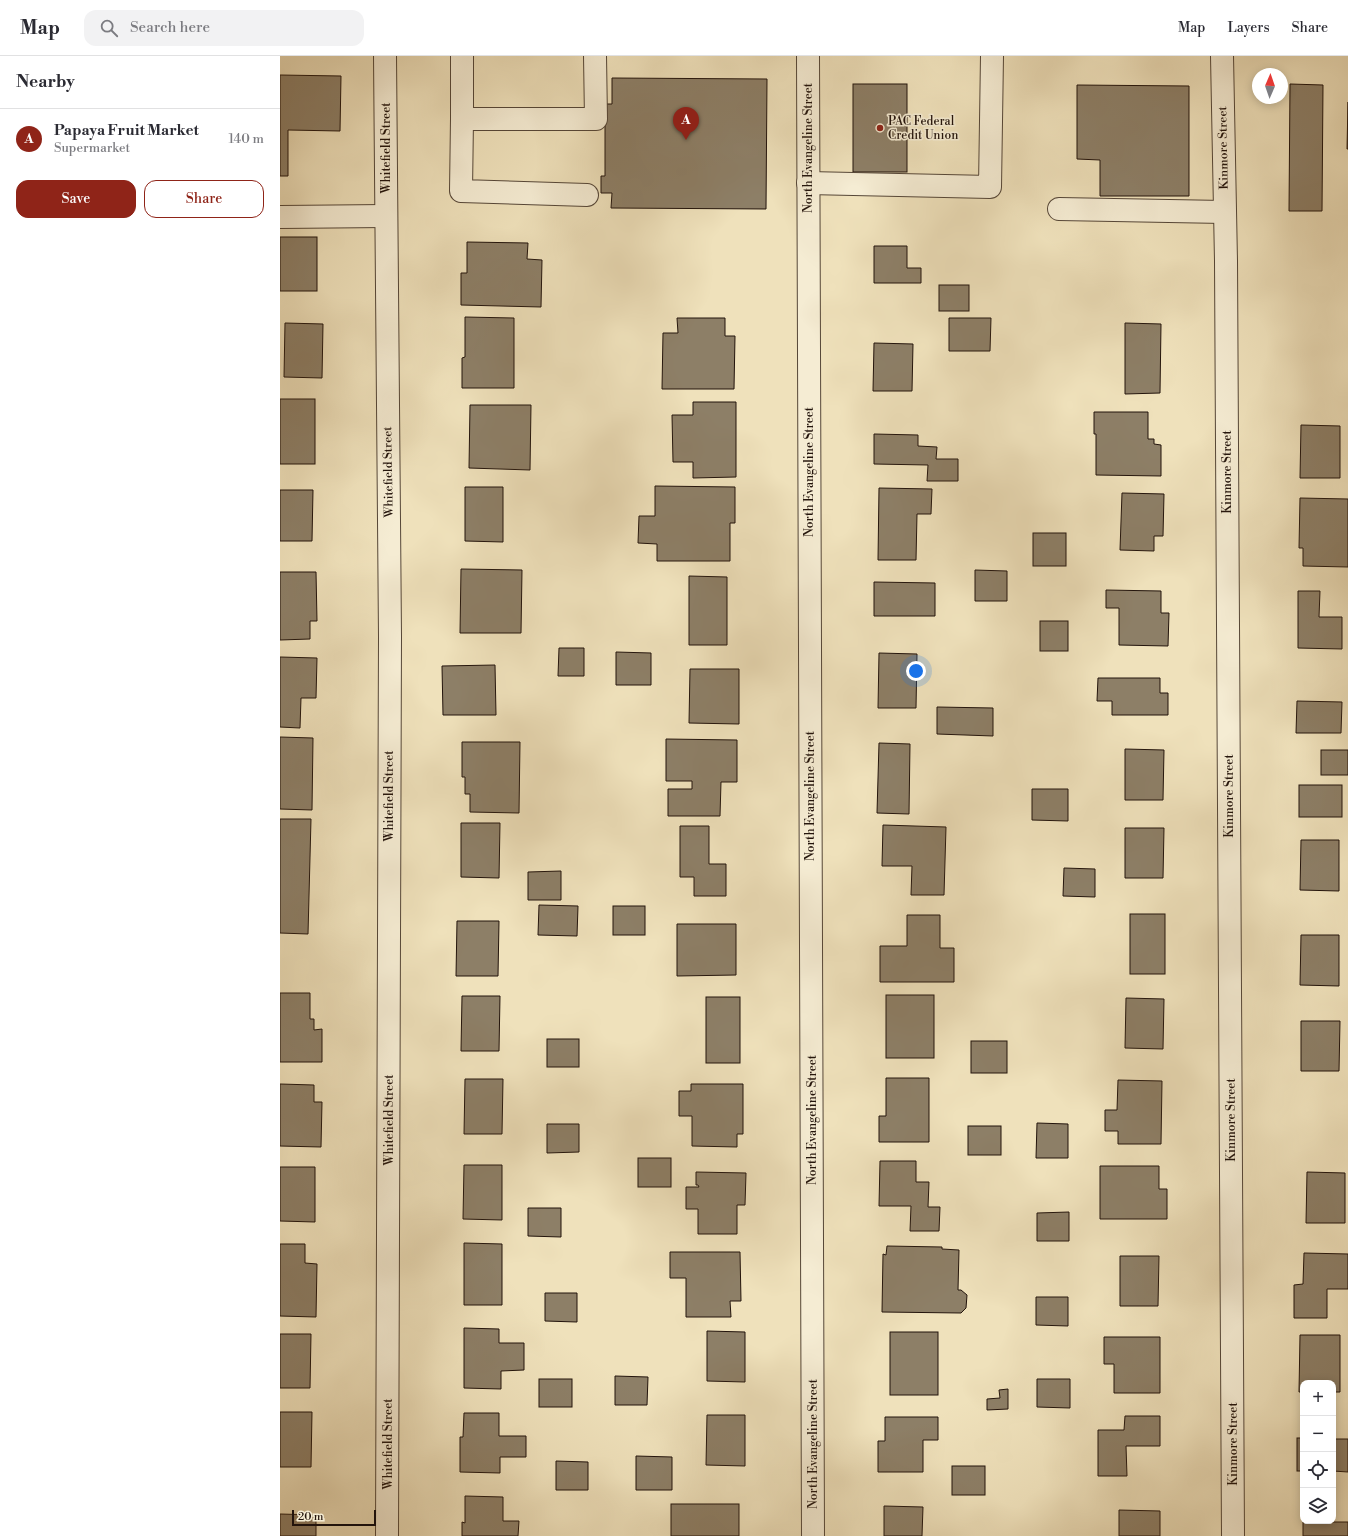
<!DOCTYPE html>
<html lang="en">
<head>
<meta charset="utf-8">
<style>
  :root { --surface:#fff; --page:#f2f2f3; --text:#2b2b33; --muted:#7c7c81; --line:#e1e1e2; --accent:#8f2418 }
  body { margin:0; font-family:"Libre Bodoni",serif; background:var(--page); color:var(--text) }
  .controls { position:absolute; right:12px; bottom:12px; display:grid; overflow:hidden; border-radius:8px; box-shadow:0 2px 10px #0003 }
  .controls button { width:36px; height:36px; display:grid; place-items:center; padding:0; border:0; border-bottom:1px solid var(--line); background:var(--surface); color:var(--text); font:20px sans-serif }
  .compass { position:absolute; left:972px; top:12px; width:36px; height:36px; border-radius:50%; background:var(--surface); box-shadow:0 2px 10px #0003; rotate:2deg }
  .scale { position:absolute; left:12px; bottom:10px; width:84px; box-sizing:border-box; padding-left:4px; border:2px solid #23140c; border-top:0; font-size:11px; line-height:14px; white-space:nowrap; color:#23140c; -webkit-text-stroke:3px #f5ecd3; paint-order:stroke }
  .you { position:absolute; left:636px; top:615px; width:14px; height:14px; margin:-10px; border:3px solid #fff; border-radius:50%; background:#1a73e8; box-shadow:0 0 0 6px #1a73e833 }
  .badge { display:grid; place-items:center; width:26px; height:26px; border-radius:50%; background:var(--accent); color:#fff; font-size:13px; font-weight:700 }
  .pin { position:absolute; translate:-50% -33px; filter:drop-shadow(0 1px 2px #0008) }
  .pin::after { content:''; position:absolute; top:21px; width:14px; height:12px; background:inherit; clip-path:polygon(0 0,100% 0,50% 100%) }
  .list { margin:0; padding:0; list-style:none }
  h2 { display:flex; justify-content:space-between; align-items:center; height:52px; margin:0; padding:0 16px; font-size:17px }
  h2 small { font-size:13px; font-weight:400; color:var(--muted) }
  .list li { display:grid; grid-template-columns:26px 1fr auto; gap:12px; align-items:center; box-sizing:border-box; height:60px; padding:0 16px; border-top:1px solid var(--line) }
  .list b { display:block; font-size:15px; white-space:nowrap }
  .list p { margin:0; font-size:13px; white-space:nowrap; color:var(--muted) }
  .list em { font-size:13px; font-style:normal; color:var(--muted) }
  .actions { display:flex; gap:8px; padding:12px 16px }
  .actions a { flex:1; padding:9px 0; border:1px solid var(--accent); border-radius:12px; text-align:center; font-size:14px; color:var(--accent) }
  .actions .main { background:var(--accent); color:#fff }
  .icon { flex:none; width:22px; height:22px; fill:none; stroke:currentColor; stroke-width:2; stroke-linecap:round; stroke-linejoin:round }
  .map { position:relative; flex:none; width:1068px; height:1480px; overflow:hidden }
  header { display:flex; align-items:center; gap:24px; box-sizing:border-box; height:56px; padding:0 20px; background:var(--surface); border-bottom:1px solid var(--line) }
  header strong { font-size:19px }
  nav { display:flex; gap:22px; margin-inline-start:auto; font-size:14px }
  .search { width:280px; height:36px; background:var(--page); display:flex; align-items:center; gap:10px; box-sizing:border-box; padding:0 14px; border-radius:12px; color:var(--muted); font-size:15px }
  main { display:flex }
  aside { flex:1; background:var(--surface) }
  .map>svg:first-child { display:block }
  .building { fill:#8d7f67; stroke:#23140c }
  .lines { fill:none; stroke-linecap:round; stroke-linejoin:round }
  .minor-casing { stroke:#564738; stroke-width:24 }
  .minor { stroke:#f5ecd3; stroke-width:22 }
  .poi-dot { fill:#8f2418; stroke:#f5ecd3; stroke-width:1.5 }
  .labels { text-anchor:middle; stroke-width:3; stroke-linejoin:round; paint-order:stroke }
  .poi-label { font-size:12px; fill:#23140c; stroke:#f5ecd3; text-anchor:start }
  .street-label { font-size:12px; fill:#23140c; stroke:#f5ecd3 }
</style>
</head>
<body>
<header>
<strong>Map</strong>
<div class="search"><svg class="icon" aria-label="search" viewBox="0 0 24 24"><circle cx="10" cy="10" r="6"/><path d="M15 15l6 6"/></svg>Search here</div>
<nav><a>Map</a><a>Layers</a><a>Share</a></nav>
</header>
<main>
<aside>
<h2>Nearby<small></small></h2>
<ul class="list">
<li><span class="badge">A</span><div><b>Papaya Fruit Market</b><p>Supermarket</p></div><em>140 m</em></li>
</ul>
<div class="actions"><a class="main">Save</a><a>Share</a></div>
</aside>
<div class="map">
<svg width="1068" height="1480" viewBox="0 0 1068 1480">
  <rect width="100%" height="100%" fill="#efe1bb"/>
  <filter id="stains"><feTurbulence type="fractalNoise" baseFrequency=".005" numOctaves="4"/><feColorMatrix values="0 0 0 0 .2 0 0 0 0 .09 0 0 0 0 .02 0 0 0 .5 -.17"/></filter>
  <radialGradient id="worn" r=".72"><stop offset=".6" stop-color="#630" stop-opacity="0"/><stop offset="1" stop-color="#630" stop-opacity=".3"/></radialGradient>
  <g class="building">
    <path d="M0 19 61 20 60 75 8 74V120H0Z"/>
    <path d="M332 22 487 23 486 153 331 152 332 137H321V120H325V48H332Z"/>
    <rect x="573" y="28" width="54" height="88"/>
    <path d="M1010 28 1043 29 1042 155H1009Z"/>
    <path d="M797 29 909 30V140H820V104L797 103Z"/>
    <path d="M1068 46V93H1067Z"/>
    <rect x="0" y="181" width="37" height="54"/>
    <path d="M187 186 248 187 247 203 262 204 261 251 181 249V217H187Z"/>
    <path d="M594 190H627V212H641V227H594Z"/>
    <rect x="659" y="229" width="30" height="26"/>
    <path d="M185 261 234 262V332H182V302L185 301Z"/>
    <path d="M397 262H445V280H455L454 333H382L383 277H398Z"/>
    <path d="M669 262H711L710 295H669Z"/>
    <path d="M5 267 43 268 42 322 4 321Z"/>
    <path d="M845 267 881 268 880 337 845 338Z"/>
    <path d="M594 287 633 288 632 335H593Z"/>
    <rect x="0" y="343" width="35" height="65"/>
    <path d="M413 346H456V421L413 422V406H393L392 359H413Z"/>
    <path d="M190 349H251L250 414 189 412Z"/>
    <path d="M814 356H868V383H874V388L881 389V420L816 419V378H814Z"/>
    <path d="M1021 369 1060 370V422H1020Z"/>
    <path d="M594 378 638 379V390L657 391 656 403H678V425H647L648 409 594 408Z"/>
    <path d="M375 430 455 431V467H450V505H377V488L358 487 359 460H375Z"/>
    <path d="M185 431H223V486L185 485Z"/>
    <path d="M599 432 652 433 651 458H637L636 504H598Z"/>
    <path d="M0 434H33L32 485H0Z"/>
    <path d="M842 437 884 438 883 480H874V495L840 494Z"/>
    <path d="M1020 442 1068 443V511L1023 510V492H1019Z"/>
    <rect x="753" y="477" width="33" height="33"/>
    <path d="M181 513 242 514 241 577H180Z"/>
    <path d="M695 514 727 515V545H695Z"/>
    <path d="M0 516H36L37 565H30V583L0 584Z"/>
    <path d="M409 520 447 521V589H409Z"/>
    <path d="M594 526 655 527V560H594Z"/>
    <path d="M826 534 881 535V557H889L888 590 839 589V552H826Z"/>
    <path d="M1018 535H1040L1039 561H1062V593L1018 592Z"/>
    <rect x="760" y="565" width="28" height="30"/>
    <path d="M279 592H304V620H278Z"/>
    <path d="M336 596 371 597V629H336Z"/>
    <path d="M599 597 637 598 636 652H598Z"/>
    <path d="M0 601 37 602 36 642H21L20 672 0 671Z"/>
    <path d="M215 609 216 659H163L162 610Z"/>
    <path d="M410 613H459V668L409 667Z"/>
    <path d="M818 622H880V637H888V659H832V645H817Z"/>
    <path d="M1017 645 1062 646 1061 677H1016Z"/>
    <path d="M657 651 713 652V680L657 678Z"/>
    <path d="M0 681 33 682 32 754 0 753Z"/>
    <path d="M386 683 457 684V726H441L440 760H388V733H412V725H386Z"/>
    <path d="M182 686H240L239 757 190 756V738H185V721H182Z"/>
    <path d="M599 687 630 688 629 758 597 757Z"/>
    <path d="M845 693 884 694 883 744H845Z"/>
    <rect x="1041" y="694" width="27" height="25"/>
    <rect x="1019" y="729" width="43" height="32"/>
    <path d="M752 733H788V765L752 764Z"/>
    <path d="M0 763H31L28 878 0 877Z"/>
    <path d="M181 767H220L219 822 181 821Z"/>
    <path d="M603 769 666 771 664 839H631L632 810H602Z"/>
    <path d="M400 770H429V808H446V840H414V821H400Z"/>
    <path d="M845 772H884L883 822H845Z"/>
    <path d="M1021 784H1059V835L1020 834Z"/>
    <path d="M784 812 815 813V841L783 840Z"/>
    <path d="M281 815V844H248V816Z"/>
    <path d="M259 849 298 850 297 880 258 879Z"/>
    <rect x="333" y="850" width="32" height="29"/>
    <rect x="850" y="858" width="35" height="60"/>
    <path d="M627 859H660V892H674V926H600V890H627Z"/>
    <path d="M177 865H219L218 920H176Z"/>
    <path d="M397 868H456V919L397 920Z"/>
    <path d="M1021 879H1059V930L1020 929Z"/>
    <path d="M0 937H30V963H34V974L42 973V1006H0Z"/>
    <rect x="606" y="939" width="48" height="63"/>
    <path d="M182 940H220L219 995H181Z"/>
    <rect x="426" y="941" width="34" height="66"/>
    <path d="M846 942 884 943 883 993 845 992Z"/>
    <path d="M1021 965H1060L1059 1015H1021Z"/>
    <rect x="267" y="983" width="32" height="28"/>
    <rect x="691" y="985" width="36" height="32"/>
    <path d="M606 1022H649V1086H599V1060H606Z"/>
    <path d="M185 1023H223L222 1078H184Z"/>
    <path d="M838 1024 882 1025 881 1088H838V1075H825V1054H837Z"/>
    <path d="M0 1028 34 1029V1046H42L41 1091 0 1090Z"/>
    <path d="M411 1028H463V1078H457V1091L412 1090V1060H399V1035H411Z"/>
    <path d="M757 1067 788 1068V1102H756Z"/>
    <path d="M267 1068H299V1096L267 1097Z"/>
    <rect x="688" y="1070" width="33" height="29"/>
    <rect x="358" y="1102" width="33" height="29"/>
    <path d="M600 1105H636V1126H649L648 1151H660L659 1175H630L631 1150H599Z"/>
    <path d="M184 1109H222V1164L183 1163Z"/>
    <path d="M820 1110H879V1133H887V1163H820Z"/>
    <path d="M0 1111H35V1166L0 1165Z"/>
    <path d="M416 1116 466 1117 465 1149H457V1178H418V1153H406V1131H419L418 1129H416Z"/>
    <path d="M1027 1116 1065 1117V1167H1026Z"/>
    <path d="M248 1152H281V1181L248 1180Z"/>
    <path d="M789 1156V1185H757V1157Z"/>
    <path d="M184 1187 222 1188V1249H184Z"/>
    <path d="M0 1188H25V1207L37 1208 36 1261 0 1260Z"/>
    <path d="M607 1190 662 1191V1193L679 1194 678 1234H681L687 1239 686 1252 681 1257 602 1256 603 1198 606 1199Z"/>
    <path d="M390 1196H460L461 1245H450L451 1261H406V1222H390Z"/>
    <path d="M1024 1197 1068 1198V1233H1047V1262H1014V1229L1023 1228Z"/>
    <path d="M840 1200H879L878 1250H840Z"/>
    <path d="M265 1237H297V1266L265 1265Z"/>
    <path d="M756 1241H788V1270L756 1269Z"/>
    <path d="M184 1272 219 1273V1287H244V1314L221 1315V1333L184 1332Z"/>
    <path d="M427 1275 465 1276V1326L427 1325Z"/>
    <rect x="610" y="1276" width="48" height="63"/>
    <path d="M0 1278H31L30 1332H0Z"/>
    <path d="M1020 1279H1060V1336H1053V1327H1023V1336H1019Z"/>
    <path d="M824 1281H880V1337H834V1308H824Z"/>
    <path d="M335 1320 368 1321 367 1349H335Z"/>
    <rect x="259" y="1323" width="33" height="28"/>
    <path d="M757 1323H790V1352L757 1351Z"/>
    <path d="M728 1333V1353L707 1354V1343L720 1342 719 1334Z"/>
    <path d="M0 1356H32L31 1411H0Z"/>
    <path d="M184 1357H219V1380H246V1401H220V1417L180 1416V1381H183Z"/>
    <path d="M427 1359H465V1410L426 1409Z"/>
    <path d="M845 1360H880V1390H846L847 1420H818V1374H844Z"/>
    <path d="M605 1361H658V1384H643V1416H598V1385H605Z"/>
    <rect x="1017" y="1382" width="6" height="33"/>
    <path d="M1053 1383H1068V1416L1053 1415Z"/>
    <path d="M356 1400 392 1401V1434H356Z"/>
    <path d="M276 1405 308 1406V1434H276Z"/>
    <rect x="672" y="1410" width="33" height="29"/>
    <path d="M185 1440 223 1441V1465H239L238 1480H182V1466L185 1467Z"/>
    <rect x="391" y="1448" width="68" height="32"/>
    <path d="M604 1450 643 1451 642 1480H604Z"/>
    <path d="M839 1454 880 1455V1480H839Z"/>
    <path d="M0 1458 36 1459V1480H0Z"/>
    <rect x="1023" y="1466" width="45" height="14"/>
  </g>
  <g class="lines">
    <g class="minor-casing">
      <g id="minor">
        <path d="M105 0 110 581 107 1480"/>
        <path d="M182 0V63H316L315 0"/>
        <path d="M528 0 533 1480"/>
        <path d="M942 0 946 205 953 1480"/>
        <path d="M182 63 181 135 307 139"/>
        <path d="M528 127 710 131 712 0"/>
        <path d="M779 153 944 156"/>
        <path d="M0 161 106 160"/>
      </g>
    </g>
    <use href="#minor" class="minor"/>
  </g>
  <circle class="poi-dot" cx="600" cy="72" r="4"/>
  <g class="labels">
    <g class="poi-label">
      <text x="608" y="69">PAC Federal<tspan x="608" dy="14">Credit Union</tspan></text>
    </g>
    <g class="street-label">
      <text transform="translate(106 92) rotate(-90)" y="4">Whitefield Street</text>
      <text transform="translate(528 92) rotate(-90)" y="4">North Evangeline Street</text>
      <text transform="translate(943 92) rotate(-91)" y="4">Kinmore Street</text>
      <text transform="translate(108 416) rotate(-91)" y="4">Whitefield Street</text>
      <text transform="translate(529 416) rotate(-90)" y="4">North Evangeline Street</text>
      <text transform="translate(947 416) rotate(-90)" y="4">Kinmore Street</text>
      <text transform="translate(109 740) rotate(-90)" y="4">Whitefield Street</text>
      <text transform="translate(530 740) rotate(-90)" y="4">North Evangeline Street</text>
      <text transform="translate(949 740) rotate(-90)" y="4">Kinmore Street</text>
      <text transform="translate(109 1064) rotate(-90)" y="4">Whitefield Street</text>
      <text transform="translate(532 1064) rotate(-90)" y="4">North Evangeline Street</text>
      <text transform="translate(951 1064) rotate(-90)" y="4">Kinmore Street</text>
      <text transform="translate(108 1388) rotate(-90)" y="4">Whitefield Street</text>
      <text transform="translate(533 1388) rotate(-90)" y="4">North Evangeline Street</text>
      <text transform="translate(953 1388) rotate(-90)" y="4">Kinmore Street</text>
    </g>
  </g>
  <rect width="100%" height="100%" filter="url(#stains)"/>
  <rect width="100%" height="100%" fill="url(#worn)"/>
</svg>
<div class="controls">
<button>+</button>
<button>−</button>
<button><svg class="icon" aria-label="locate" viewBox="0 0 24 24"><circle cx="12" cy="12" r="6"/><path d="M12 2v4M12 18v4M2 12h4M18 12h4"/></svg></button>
<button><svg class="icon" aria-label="layers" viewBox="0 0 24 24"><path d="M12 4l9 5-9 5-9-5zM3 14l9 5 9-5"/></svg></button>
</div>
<svg class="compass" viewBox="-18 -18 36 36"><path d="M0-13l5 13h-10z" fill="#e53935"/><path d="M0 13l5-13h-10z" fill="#7c7c81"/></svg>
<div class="scale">20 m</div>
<div class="you"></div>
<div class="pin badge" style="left:406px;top:84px">A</div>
</div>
</main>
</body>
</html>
